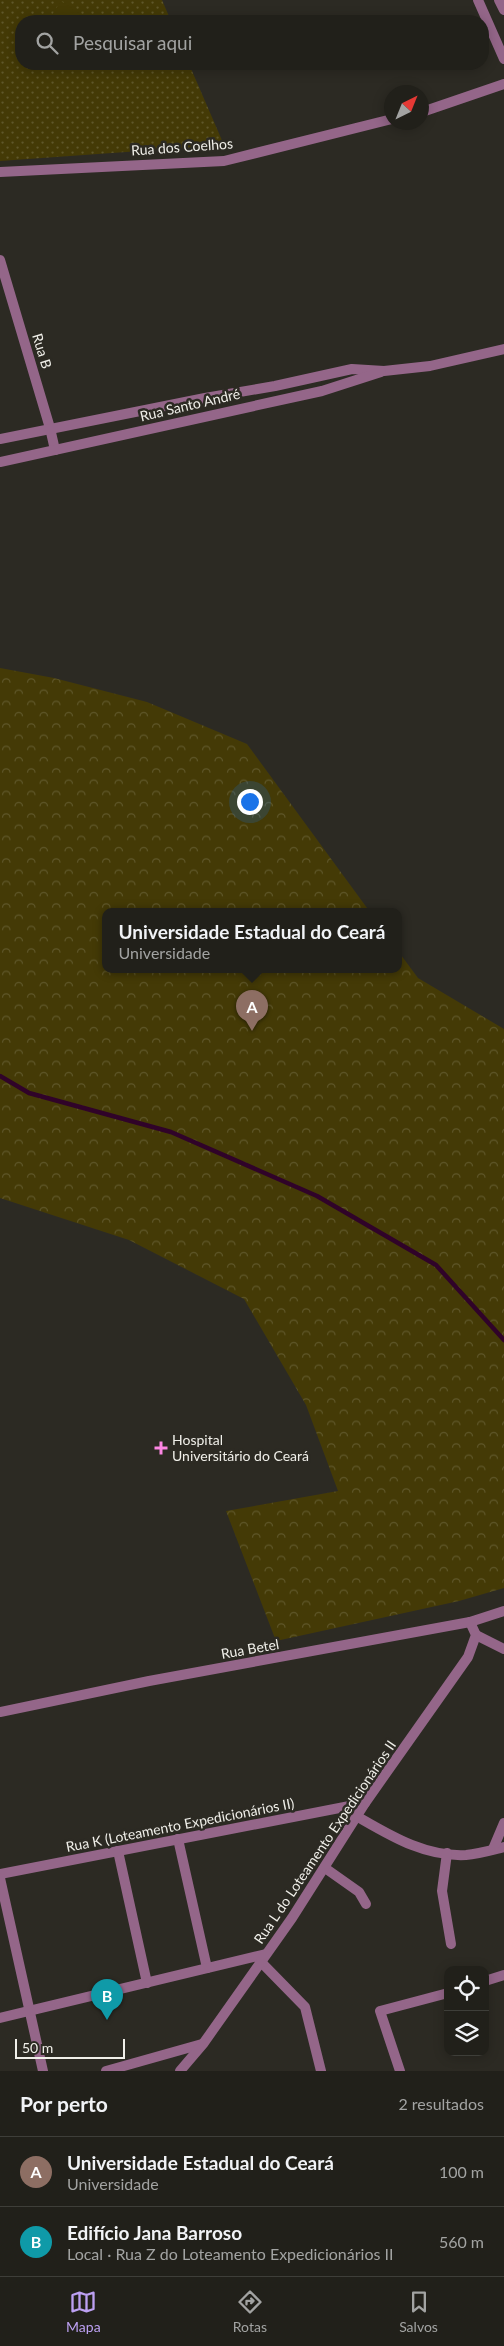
<!DOCTYPE html>
<html lang="pt">
<head>
<meta charset="utf-8">
<style>
  :root { --surface:#21201a; --page:#2d2d27; --text:#f1f3f6; --muted:#a2a3a2; --line:#3e3e39; --accent:#bca0f2 }
  body { margin:0; font-family:Lato,sans-serif; background:var(--page); color:var(--text) }
  .controls { position:absolute; right:15px; bottom:15px; display:grid; overflow:hidden; border-radius:10px; box-shadow:0 2px 12px #0003 }
  .controls button { width:45px; height:45px; display:grid; place-items:center; padding:0; border:0; border-bottom:1px solid var(--line); background:var(--surface); color:var(--text); font:25px sans-serif }
  .compass { position:absolute; left:384px; top:85px; width:45px; height:45px; border-radius:50%; background:var(--surface); box-shadow:0 2px 12px #0003; rotate:43deg }
  .scale { position:absolute; left:15px; bottom:12px; width:110px; box-sizing:border-box; padding-left:5px; border:2px solid #f0efe9; border-top:0; font-size:14px; line-height:18px; white-space:nowrap; color:#f0efe9; -webkit-text-stroke:4px #2c2a23; paint-order:stroke }
  .you { position:absolute; left:249px; top:801px; width:18px; height:18px; margin:-12px; border:4px solid #fff; border-radius:50%; background:#1a73e8; box-shadow:0 0 0 8px #1a73e833 }
  .badge { display:grid; place-items:center; width:32px; height:32px; border-radius:50%; background:var(--accent); color:#fff; font-size:16px; font-weight:700 }
  .pin { position:absolute; translate:-50% -41px; filter:drop-shadow(0 1px 2px #0008) }
  .pin::after { content:''; position:absolute; top:26px; width:18px; height:15px; background:inherit; clip-path:polygon(0 0,100% 0,50% 100%) }
  .popup { position:absolute; left:102px; top:908px; width:300px; height:65px; box-sizing:border-box; display:grid; place-content:center; border-radius:10px; background:var(--surface); filter:drop-shadow(0 1px 4px #0005); font-size:16px; white-space:nowrap; color:var(--muted) }
  .popup b { font-size:19px; color:var(--text) }
  .popup::after { content:''; position:absolute; left:50%; top:100%; margin-left:-10px; border:10px solid transparent; border-top-color:var(--surface) }
  .list { margin:0; padding:0; list-style:none }
  h2 { display:flex; justify-content:space-between; align-items:center; height:65px; margin:0; padding:0 20px; font-size:21px }
  h2 small { font-size:16px; font-weight:400; color:var(--muted) }
  .list li { display:grid; grid-template-columns:32px 1fr auto; gap:15px; align-items:center; box-sizing:border-box; height:70px; padding:0 20px; border-top:1px solid var(--line) }
  .list b { display:block; font-size:19px; white-space:nowrap }
  .list p { margin:0; font-size:16px; white-space:nowrap; color:var(--muted) }
  .list em { font-size:16px; font-style:normal; color:var(--muted) }
  .icon { flex:none; width:28px; height:28px; fill:none; stroke:currentColor; stroke-width:2; stroke-linecap:round; stroke-linejoin:round }
  .map { position:relative; flex:none; width:504px; height:2071px; overflow:hidden }
  .search { position:absolute; background:var(--surface); box-shadow:0 2px 12px #0003; left:15px; right:15px; top:15px; height:55px; display:flex; align-items:center; gap:12px; box-sizing:border-box; padding:0 18px; border-radius:20px; color:var(--muted); font-size:19px }
  .sheet { height:205px; background:var(--surface) }
  nav { display:flex; justify-content:space-around; align-items:center; box-sizing:border-box; height:70px; border-top:1px solid var(--line); background:var(--surface); font-size:14px; color:var(--muted) }
  nav a { display:grid; justify-items:center; gap:2px }
  nav .on { color:var(--accent) }
  .map>svg:first-child { display:block }
  .grass { fill:url(#grass-dots) }
  .forest { fill:url(#forest-crowns) }
  .pitch { fill:#443a06 }
  .lines { fill:none; stroke-linecap:round; stroke-linejoin:round }
  .stream { stroke:#300329; stroke-width:4.5 }
  .minor { stroke:#946689; stroke-width:10 }
  .tertiary { stroke:#946689; stroke-width:10 }
  .poi-dot { fill:#fc86e3; stroke:#2c2a23; stroke-width:2 }
  .labels { text-anchor:middle; stroke-width:5; stroke-linejoin:round; paint-order:stroke }
  .street-label { font-size:14px; fill:#f0efe9; stroke:#2c2a23 }
  .poi-label { font-size:14px; fill:#f0efe9; stroke:#2c2a23; text-anchor:start }
</style>
</head>
<body>
<div class="map">
<svg width="504" height="2071" viewBox="0 0 504 2071">
  <defs>
    <pattern id="grass-dots" width="8" height="8" patternUnits="userSpaceOnUse" patternTransform="scale(1.25)"><rect width="8" height="8" fill="#443a06"/><path d="M2 2h.1M6 6h.1" fill="none" stroke="#5f572a" stroke-width="1.8" stroke-linecap="round"/></pattern>
    <pattern id="forest-crowns" width="20" height="18" patternUnits="userSpaceOnUse" patternTransform="scale(1.25)"><rect width="20" height="18" fill="#443a06"/><path d="M2 6a3 3 0 1 1 6 0M12 15a3 3 0 1 1 6 0" fill="none" stroke="#5f572a"/></pattern>
  </defs>
  <rect width="100%" height="100%" fill="#2c2a23"/>
  <path class="grass" d="M0 0H162L171 21H21V64H189L224 145 0 161Z"/>
  <path class="forest" d="M0 668 54 678 147 702 247 744 370 912H106V970H398V951L418 978 504 1029V1588L459 1601 276 1641 226 1511 338 1491 306 1405 244 1299 129 1240 0 1198Z"/>
  <path class="pitch" d="M61 1 90 21H48Z"/>
  <g class="lines">
    <path class="stream" d="M0 1076 29 1093 171 1132 317 1196 436 1265 504 1340"/>
    <g class="minor">
      <path d="M478 0 504 59"/>
      <path d="M499 0 504 10"/>
      <path d="M422 112 504 84"/>
      <path d="M0 172 224 161 392 119"/>
      <path d="M0 260 50 428 55 450"/>
      <path d="M0 439 205 398 275 386 352 369 384 371 430 366 504 349"/>
      <path d="M0 462 322 391 381 372"/>
      <path d="M476 1635 504 1649"/>
      <path d="M358 1817C391 1836 425 1857 466 1855 479 1854 492 1850 504 1847"/>
      <path d="M178 1839 207 1968"/>
      <path d="M493 1849 504 1823"/>
      <path d="M118 1851 147 1983"/>
      <path d="M447 1853 442 1891 451 1944"/>
      <path d="M325 1868 359 1892 366 1904"/>
      <path d="M0 1874 365 1803"/>
      <path d="M0 1878 43 2071"/>
      <path d="M260 1961 305 2007 321 2071"/>
      <path d="M485 1981 504 1975"/>
      <path d="M0 2018 266 1954"/>
      <path d="M106 2071 202 2044"/>
      <path d="M180 2071 203 2044 292 1918 365 1803 468 1657 476 1635 470 1622"/>
      <path d="M400 2071 380 2011 448 1993"/>
    </g>
    <path class="tertiary" d="M0 1712 149 1681 470 1622 504 1611"/>
  </g>
  <path class="poi-dot" d="M158.5 1440.5h5v5h5v5h-5v5h-5v-5h-5v-5h5z"/>
  <g class="labels">
    <g class="street-label">
      <text transform="translate(182 147) rotate(-4)" y="5">Rua dos Coelhos</text>
      <text transform="translate(42 351) rotate(73)" y="5">Rua B</text>
      <text transform="translate(190 405) rotate(-13)" y="5">Rua Santo André</text>
      <text transform="translate(250 1649) rotate(-10)" y="5">Rua Betel</text>
      <text transform="translate(180 1825) rotate(-11)" y="5">Rua K (Loteamento Expedicionários II)</text>
      <text transform="translate(325 1842) rotate(-56)" y="5">Rua L do Loteamento Expedicionários II</text>
    </g>
    <g class="poi-label">
      <text x="172" y="1445">Hospital<tspan x="172" dy="16">Universitário do Ceará</tspan></text>
    </g>
  </g>
</svg>
<div class="controls">
<button><svg class="icon" aria-label="locate" viewBox="0 0 24 24"><circle cx="12" cy="12" r="6"/><path d="M12 2v4M12 18v4M2 12h4M18 12h4"/></svg></button>
<button><svg class="icon" aria-label="layers" viewBox="0 0 24 24"><path d="M12 4l9 5-9 5-9-5zM3 14l9 5 9-5"/></svg></button>
</div>
<svg class="compass" viewBox="-18 -18 36 36"><path d="M0-13l5 13h-10z" fill="#e53935"/><path d="M0 13l5-13h-10z" fill="#a2a3a2"/></svg>
<div class="scale">50 m</div>
<div class="you"></div>
<div class="pin badge" style="left:252px;top:1031px;background:#8d6e63">A</div>
<div class="popup"><b>Universidade Estadual do Ceará</b>Universidade</div>
<div class="pin badge" style="left:107px;top:2020px;background:#0f9aa8">B</div>
<div class="search"><svg class="icon" aria-label="search" viewBox="0 0 24 24"><circle cx="10" cy="10" r="6"/><path d="M15 15l6 6"/></svg>Pesquisar aqui</div>
</div>
<section class="sheet">
<h2>Por perto<small>2 resultados</small></h2>
<ul class="list">
<li><span class="badge" style="background:#8d6e63">A</span><div><b>Universidade Estadual do Ceará</b><p>Universidade</p></div><em>100 m</em></li>
<li><span class="badge" style="background:#0f9aa8">B</span><div><b>Edifício Jana Barroso</b><p>Local · Rua Z do Loteamento Expedicionários II</p></div><em>560 m</em></li>
</ul>
</section>
<nav>
<a class="on"><svg class="icon" aria-label="map" viewBox="0 0 24 24"><path d="M3 6l6-2 6 2 6-2v14l-6 2-6-2-6 2zM9 4v14M15 6v14"/></svg>Mapa</a>
<a><svg class="icon" aria-label="directions" viewBox="0 0 24 24"><path d="M12 3l9 9-9 9-9-9zM9 14v-3h6M13 9l2 2-2 2"/></svg>Rotas</a>
<a><svg class="icon" aria-label="saved" viewBox="0 0 24 24"><path d="M7 4h10v16l-5-4-5 4z"/></svg>Salvos</a>
</nav>
</body>
</html>
